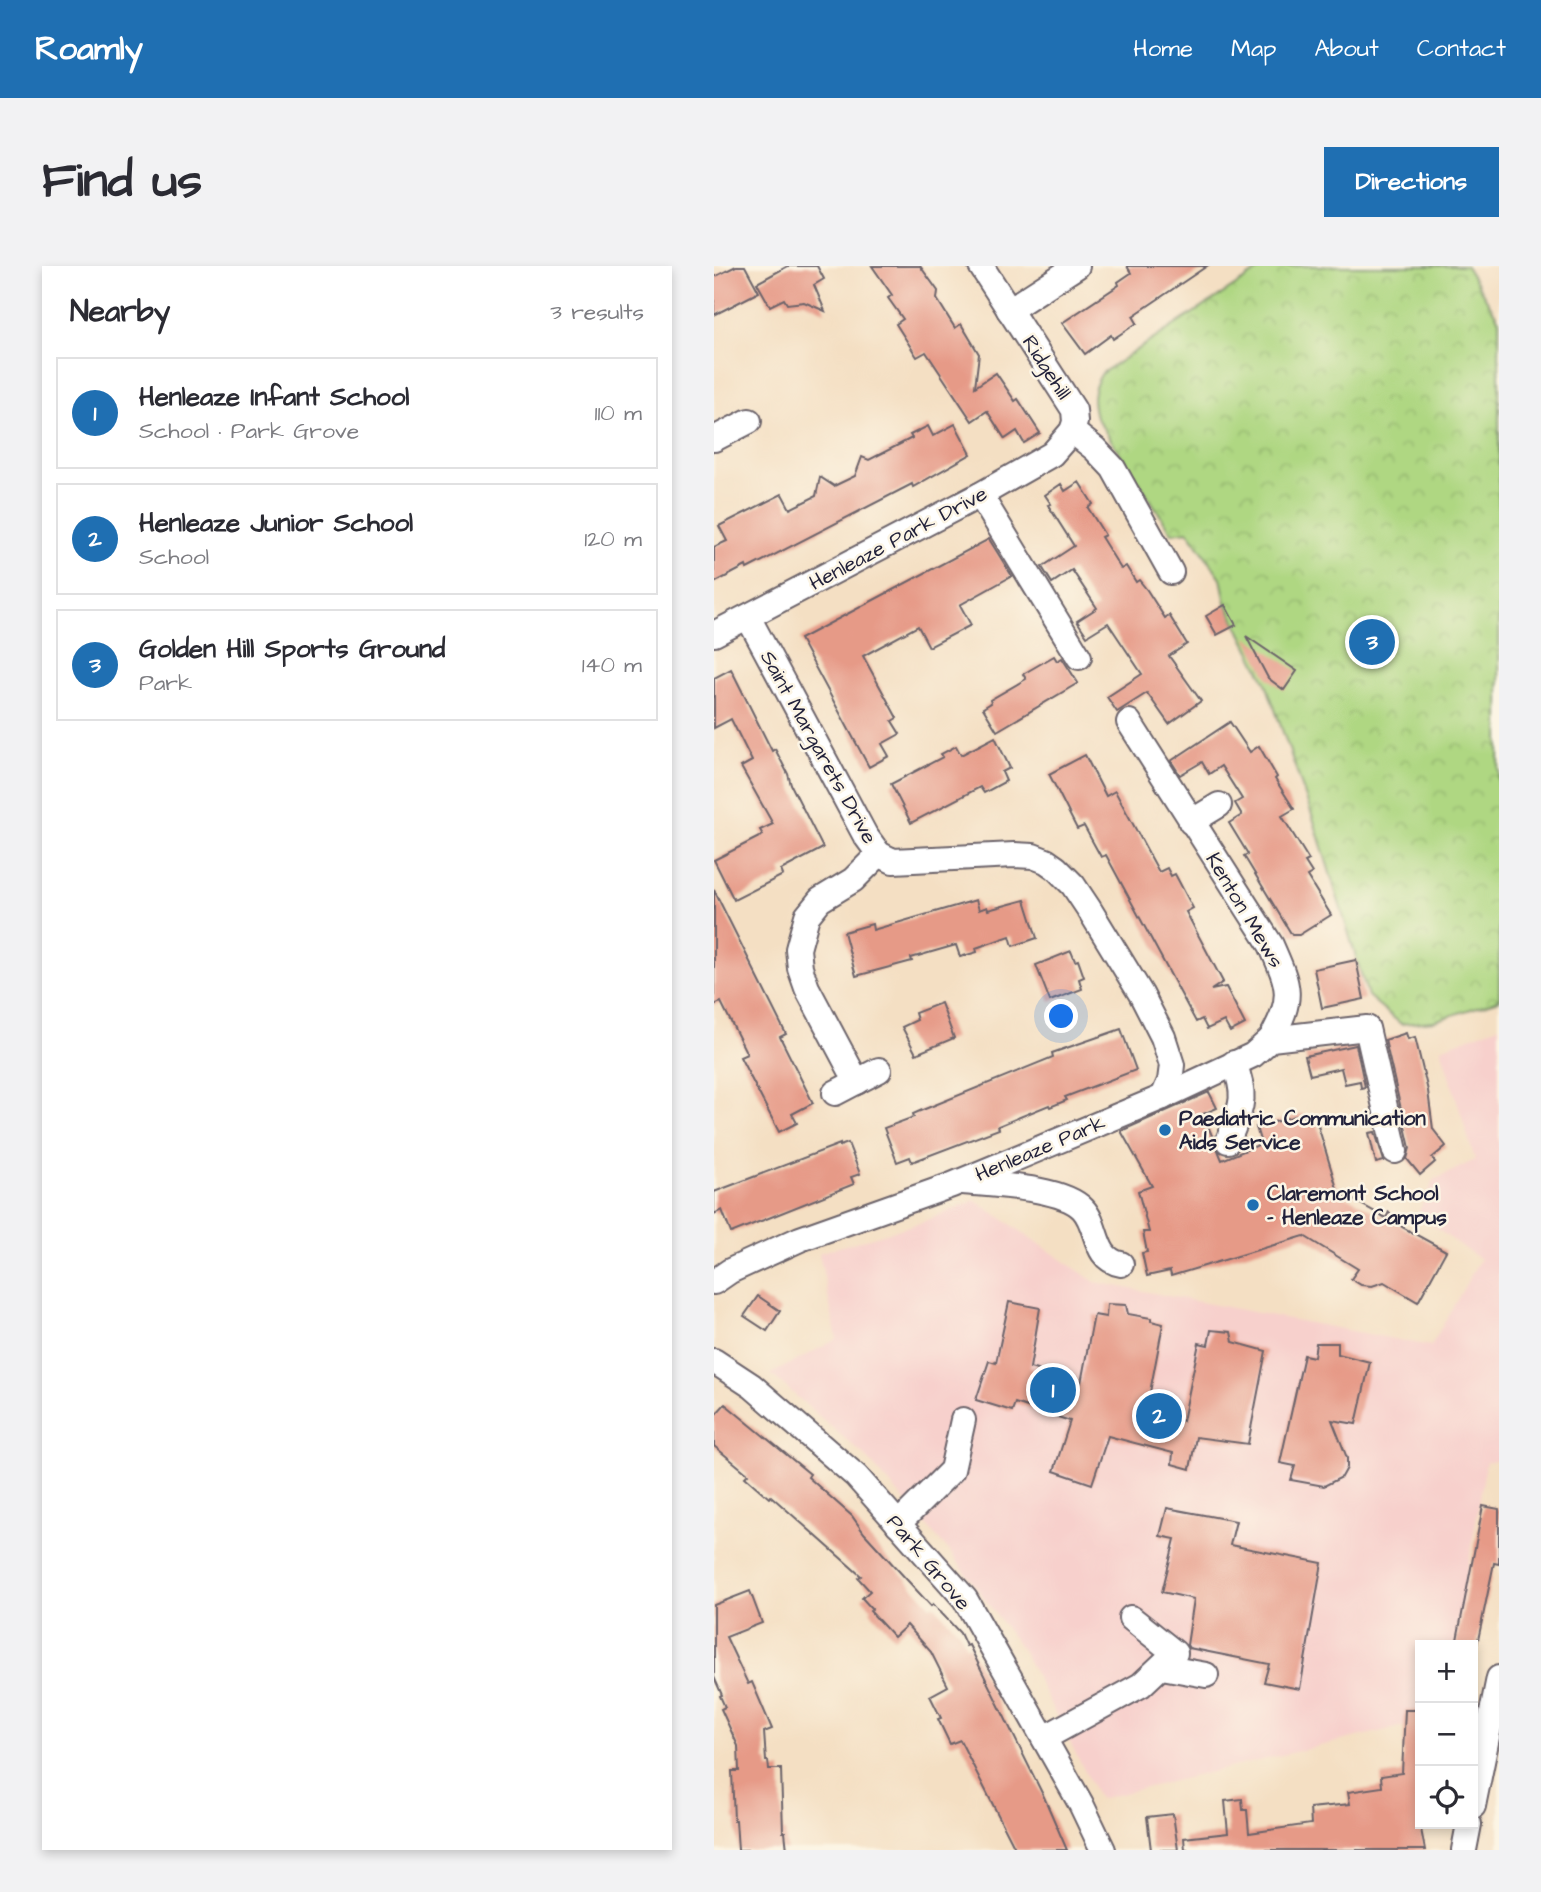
<!DOCTYPE html>
<html lang="en">
<head>
<meta charset="utf-8">
<style>
  :root { --surface:#fff; --page:#f2f2f3; --text:#2b2b33; --muted:#7c7c81; --line:#e1e1e2; --accent:#1f6fb2 }
  body { margin:0; font-family:"Architects Daughter",sans-serif; background:var(--page); color:var(--text) }
  .controls { position:absolute; right:21px; bottom:21px; display:grid; overflow:hidden; border-radius:0px; box-shadow:0 4px 10px #0003 }
  .controls button { width:63px; height:63px; display:grid; place-items:center; padding:0; border:0; border-bottom:2px solid var(--line); background:var(--surface); color:var(--text); font:35px sans-serif }
  .you { position:absolute; left:348px; top:751px; width:24px; height:24px; margin:-18px; border:5px solid #fff; border-radius:50%; background:#1a73e8; box-shadow:0 0 0 10px #1a73e833 }
  .badge { display:grid; place-items:center; width:46px; height:46px; border-radius:50%; background:var(--accent); color:#fff; font-size:23px; font-weight:700 }
  .pin { position:absolute; translate:-50% -50%; border:4px solid #fff; box-shadow:0 2px 7px #0006 }
  .list { margin:0; padding:0; list-style:none }
  h2 { display:flex; justify-content:space-between; align-items:center; height:91px; margin:0; padding:0 28px; font-size:30px }
  h2 small { font-size:23px; font-weight:400; color:var(--muted) }
  .list li { display:grid; grid-template-columns:46px 1fr auto; gap:21px; align-items:center; box-sizing:border-box; height:112px; margin:0 14px 14px; padding:0 14px; border:2px solid var(--line); border-radius:0px }
  .list b { display:block; font-size:26px; white-space:nowrap }
  .list p { margin:0; font-size:23px; white-space:nowrap; color:var(--muted) }
  .list em { font-size:23px; font-style:normal; color:var(--muted) }
  .icon { flex:none; width:38px; height:38px; fill:none; stroke:currentColor; stroke-width:2; stroke-linecap:round; stroke-linejoin:round }
  .map { position:relative; flex:none; width:785px; height:1584px; overflow:hidden; border-radius:0px }
  header { display:flex; align-items:center; gap:42px; box-sizing:border-box; height:98px; padding:0 35px; background:var(--accent); color:#fff }
  header strong { font-size:33px }
  nav { display:flex; gap:38px; margin-inline-start:auto; font-size:24px }
  .intro { display:flex; align-items:center; justify-content:space-between; box-sizing:border-box; height:168px; padding:0 42px }
  h1 { margin:0; font-size:49px }
  .button { padding:18px 32px; border-radius:0px; background:var(--accent); color:#fff; font-size:24px; font-weight:700 }
  main { display:flex; gap:42px; padding:0 42px }
  aside { flex:1; background:var(--surface); border-radius:0px; box-shadow:0 4px 10px #0003 }
  .map>svg:first-child { display:block }
  .built { fill:#f7d0cc }
  .park { fill:url(#park-crowns); stroke:#687c5e; stroke-width:2 }
  .building { fill:#e69a87 }
  .lines { fill:none; stroke-linecap:round; stroke-linejoin:round }
  .minor-casing { stroke:#6c646b; stroke-width:28 }
  .minor { stroke:#fff; stroke-width:24 }
  .poi-dot { fill:#1f6fb2; stroke:#fcf5e5; stroke-width:2.5 }
  .labels { text-anchor:middle; stroke-width:5; stroke-linejoin:round; paint-order:stroke }
  .street-label { font-size:21px; fill:#22223b; stroke:#fcf5e5 }
  .poi-label { font-size:21px; font-weight:bold; fill:#22223b; stroke:#fcf5e5; text-anchor:start }
</style>
</head>
<body>
<header>
<strong>Roamly</strong>
<nav><a>Home</a><a>Map</a><a>About</a><a>Contact</a></nav>
</header>
<div class="intro"><h1>Find us</h1><a class="button">Directions</a></div>
<main>
<aside>
<h2>Nearby<small>3 results</small></h2>
<ul class="list">
<li><span class="badge">1</span><div><b>Henleaze Infant School</b><p>School · Park Grove</p></div><em>110 m</em></li>
<li><span class="badge">2</span><div><b>Henleaze Junior School</b><p>School</p></div><em>120 m</em></li>
<li><span class="badge">3</span><div><b>Golden Hill Sports Ground</b><p>Park</p></div><em>140 m</em></li>
</ul>
</aside>
<div class="map">
<svg width="785" height="1584" viewBox="0 0 785 1584">
  <defs>
    <pattern id="park-crowns" width="20" height="18" patternUnits="userSpaceOnUse" patternTransform="scale(1.75)"><rect width="20" height="18" fill="#afd782"/><path d="M2 6a3 3 0 1 1 6 0M12 15a3 3 0 1 1 6 0" fill="none" stroke="#96b871"/></pattern>
  </defs>
  <rect width="100%" height="100%" fill="#fcf5e5"/>
  <filter id="ink" filterUnits="userSpaceOnUse"><feTurbulence type="fractalNoise" baseFrequency=".0143" numOctaves="2"/><feDisplacementMap in="SourceGraphic" scale="14" xChannelSelector="R" yChannelSelector="G"/><feConvolveMatrix kernelMatrix="1 2 1 2 8 2 1 2 1" color-interpolation-filters="sRGB"/></filter>
  <filter id="wash" filterUnits="userSpaceOnUse"><feTurbulence type="fractalNoise" baseFrequency=".00686" numOctaves="4" result="noise"/><feDisplacementMap in="SourceGraphic" scale="28" xChannelSelector="R" yChannelSelector="G"/><feGaussianBlur stdDeviation="1.57" result="paint"/><feColorMatrix in="noise" values="0 0 0 0 0 0 0 0 0 0 0 0 0 0 0 0 0 1.4 0 .05"/><feComposite in="paint" operator="in"/></filter>
  <g filter="url(#wash)">
    <rect width="100%" height="100%" fill="#f4dfc3"/>
    <path class="built" d="M785 760V1194L772 1196 741 1379H706V1456L385 1533 310 1387 240 1291 152 1191 57 1108 123 1073 105 987 206 957 261 934 381 1016 717 1080 766 993 703 949 720 914 761 894 727 782Z"/>
    <path class="park" d="M551 0H752L785 54V734L720 755 687 758 654 730 599 552 551 415 512 337 507 312 474 265 458 267 382 151C377 132 378 123 388 107Z"/>
    <g id="blocks">
      <g class="building">
        <path d="M22 0H31L45 26 0 49V11Z"/>
        <path d="M74 0H103L110 13 100 19 111 45 90 36 73 38 70 33 56 40 43 17Z"/>
        <path d="M158 0H206L224 25 223 33 241 62 247 58 265 88 261 121 282 107 301 135 304 133 326 167 310 177 303 165 291 173 273 145 258 155 212 86 203 91 182 58 189 53 174 32 178 29Z"/>
        <path d="M413 0H493L419 50 423 57 399 73 397 69 371 88 348 57 405 19 404 16 417 7Z"/>
        <path d="M241 158 257 188 199 221 198 218 33 303 32 300 0 317V281L13 275 5 260 68 228 76 243 102 230 106 211 120 220 141 210 148 191 155 194 198 172 196 169 214 160 219 170Z"/>
        <path d="M365 216 379 238 374 242 391 269 387 271 407 303 412 300 422 316 425 314 433 324 451 352 455 349 473 378 455 390 487 435 455 458 433 427 403 446 393 431 428 408 394 357 373 370 363 355 383 342 358 304 338 317 328 301 360 280 334 239 337 238 331 229 347 218 351 225Z"/>
        <path d="M275 273 298 310 246 339 257 359 215 381 204 360 149 390 183 452 178 455 186 468 168 478 175 490 155 501 86 373Z"/>
        <path d="M511 339 522 359 503 369 492 350Z"/>
        <path d="M532 370 583 405 570 424 554 412Z"/>
        <path d="M340 390 343 395 348 392 364 417 283 465 269 442 277 437 276 434 312 413 309 408Z"/>
        <path d="M17 403 58 485 61 483 74 508 77 519 109 582 67 604 69 609 20 634 0 594 49 569 46 564 59 558 27 501 38 495 17 453 0 462V412Z"/>
        <path d="M516 456 536 486 545 480 563 511 561 513 580 543 568 550 595 594 591 596 598 607 593 610 617 649 585 669H578L530 590 534 588 515 557 528 549 521 537 528 533 507 500 495 508 488 496 466 509 457 495Z"/>
        <path d="M281 471 296 502 288 506 292 515 270 527 266 521 197 557 177 518 229 491 227 488 242 480 247 489Z"/>
        <path d="M371 489 392 530 401 525 445 606 453 602 457 610 461 608 479 642 472 646 509 716 497 724 512 721 531 758 516 766 510 755 493 763 488 753 482 756 392 589 387 591 370 560 363 563 335 508Z"/>
        <path d="M0 624 72 768 66 771 99 837 78 848 83 857 65 866 26 791 33 788 7 736 0 739Z"/>
        <path d="M262 634 265 644 273 641 274 644 311 634 323 672 299 680 296 670 262 682 263 686 246 691 242 679 197 692 198 695 142 710 130 666 158 658 159 664Z"/>
        <path d="M357 685 361 695 364 694 370 711 365 713 368 723 336 735 322 699Z"/>
        <path d="M642 694 650 733 608 742 600 703Z"/>
        <path d="M227 737 240 772 202 788 188 761 203 754 201 747Z"/>
        <path d="M407 763 422 804 351 831 353 834 336 841 335 839 284 860 285 863 198 896 196 891 183 896 170 862 200 851 199 848 206 845 339 791 338 787Z"/>
        <path d="M692 767 694 773 701 771 714 825 719 863 732 880 718 892 721 896 706 909 693 893 696 882 671 774Z"/>
        <path d="M642 779 651 821 647 822 646 815 631 818 627 802 596 809 591 790Z"/>
        <path d="M495 826 503 842 489 848 508 894 547 878 542 861 589 848 592 856 602 853 625 929 636 932 672 952 675 946 688 961 732 985 704 1036 670 1016 658 1020 647 1019 637 1013 644 1003 590 970 457 1010 456 1005 433 1010 428 987 433 986 429 966H435L424 925 438 920 407 865Z"/>
        <path d="M661 866 670 895 662 897 655 867Z"/>
        <path d="M134 877 146 908 137 911 140 918 17 967 8 944 0 948V926L126 878V880Z"/>
        <path d="M44 1030 66 1045 53 1065 30 1050Z"/>
        <path d="M295 1036 326 1042 316 1102 367 1117 380 1049 392 1051 393 1038 412 1039 414 1048 437 1052V1055L449 1058 432 1147 469 1155 485 1077 494 1079 497 1064 517 1066 519 1076 552 1085 534 1178 482 1171 476 1203 458 1198 459 1187 394 1170 378 1218 340 1205 356 1155 301 1137 298 1145 262 1134 275 1095 282 1097Z"/>
        <path d="M602 1077H624V1088L656 1096 642 1158 618 1154 633 1192V1202L628 1211 610 1220 577 1214 581 1200 566 1197 590 1089 600 1091Z"/>
        <path d="M11 1138 96 1208 94 1211 138 1250 150 1267 217 1340 219 1338 246 1367 252 1380 255 1379 330 1531 353 1584H302L246 1474 236 1478 224 1453 227 1452 216 1430 234 1420 217 1386 193 1359 180 1371 156 1345 158 1343 148 1332 156 1325 144 1312 147 1310 57 1230 55 1232 31 1211 34 1208 0 1180V1150Z"/>
        <path d="M769 1240 785 1243V1298L780 1297 763 1379H742Z"/>
        <path d="M453 1242 522 1255 516 1279 608 1297 586 1423 550 1416 555 1398 475 1382 473 1379 480 1333 448 1326 461 1273 446 1270Z"/>
        <path d="M36 1325 48 1357 12 1371 34 1418 38 1416 58 1463 50 1466 52 1495H54L55 1503H67L69 1566H71L73 1584H24L22 1554H20L18 1505H25L24 1480 7 1443 11 1441 6 1430 8 1429 0 1411V1339Z"/>
        <path d="M691 1444H706V1558L711 1584H471L470 1572 514 1567 511 1535 528 1533 529 1544H533L535 1567 597 1558 596 1542 636 1538 634 1526 668 1521 667 1510 688 1507Z"/>
        <path d="M459 1548 464 1584H437L433 1551Z"/>
      </g>
    </g>
  </g>
  <g filter="url(#ink)">
    <use href="#blocks" fill-opacity="0" stroke="#6c646b" stroke-width="2"/>
    <g class="lines">
      <g class="minor-casing">
        <g id="minor">
          <path d="M295 44 363 0"/>
          <path d="M358 165 381 183 399 202 457 306"/>
          <path d="M0 173 35 155"/>
          <path d="M266 229 365 391"/>
          <path d="M34 351 151 569 165 588 179 595 300 589 319 590 332 595 342 602 359 619 375 643 427 728 449 771 458 799 456 815 449 831"/>
          <path d="M0 368 266 229 338 188 358 165 361 156 360 144 267 0"/>
          <path d="M415 456 557 679C576 722 580 731 557 773"/>
          <path d="M477 556 505 539"/>
          <path d="M143 816 93 722 86 702 84 683 93 650 106 634 139 614 165 588"/>
          <path d="M121 827 165 804"/>
          <path d="M514 875C527 841 534 833 520 797"/>
          <path d="M249 916C278 919 349 921 369 943 385 960 379 993 407 998"/>
          <path d="M0 1016 16 1005 86 973 238 919 449 831 539 789 557 773 653 762 681 885"/>
          <path d="M0 1095 38 1120 142 1210 251 1333 367 1538 389 1584"/>
          <path d="M184 1258 238 1204 249 1154"/>
          <path d="M448 1401 492 1409"/>
          <path d="M330 1472 427 1419 461 1387 417 1352"/>
          <path d="M759 1540 785 1412"/>
          <path d="M750 1584 755 1558"/>
        </g>
      </g>
      <use href="#minor" class="minor"/>
    </g>
  </g>
  <g class="poi-dot">
    <circle cx="451" cy="864" r="7"/>
    <circle cx="539" cy="939" r="7"/>
  </g>
  <g class="labels">
    <g class="street-label">
      <text transform="translate(333 101) rotate(57)" y="7">Ridgehill</text>
      <text transform="translate(184 272) rotate(-28)" y="7">Henleaze Park Drive</text>
      <text transform="translate(105 481) rotate(61)" y="7">Saint Margarets Drive</text>
      <text transform="translate(531 644) rotate(59)" y="7">Kenton Mews</text>
      <text transform="translate(326 882) rotate(-23)" y="7">Henleaze Park</text>
      <text transform="translate(215 1296) rotate(50)" y="7">Park Grove</text>
    </g>
    <g class="poi-label">
      <text x="465" y="859">Paediatric Communication<tspan x="465" dy="24">Aids Service</tspan></text>
      <text x="553" y="934">Claremont School<tspan x="553" dy="24">- Henleaze Campus</tspan></text>
    </g>
  </g>
</svg>
<div class="controls">
<button>+</button>
<button>−</button>
<button><svg class="icon" aria-label="locate" viewBox="0 0 24 24"><circle cx="12" cy="12" r="6"/><path d="M12 2v4M12 18v4M2 12h4M18 12h4"/></svg></button>
</div>
<div class="you"></div>
<div class="pin badge" style="left:339px;top:1124px">1</div>
<div class="pin badge" style="left:445px;top:1150px">2</div>
<div class="pin badge" style="left:658px;top:376px">3</div>
</div>
</main>
</body>
</html>
